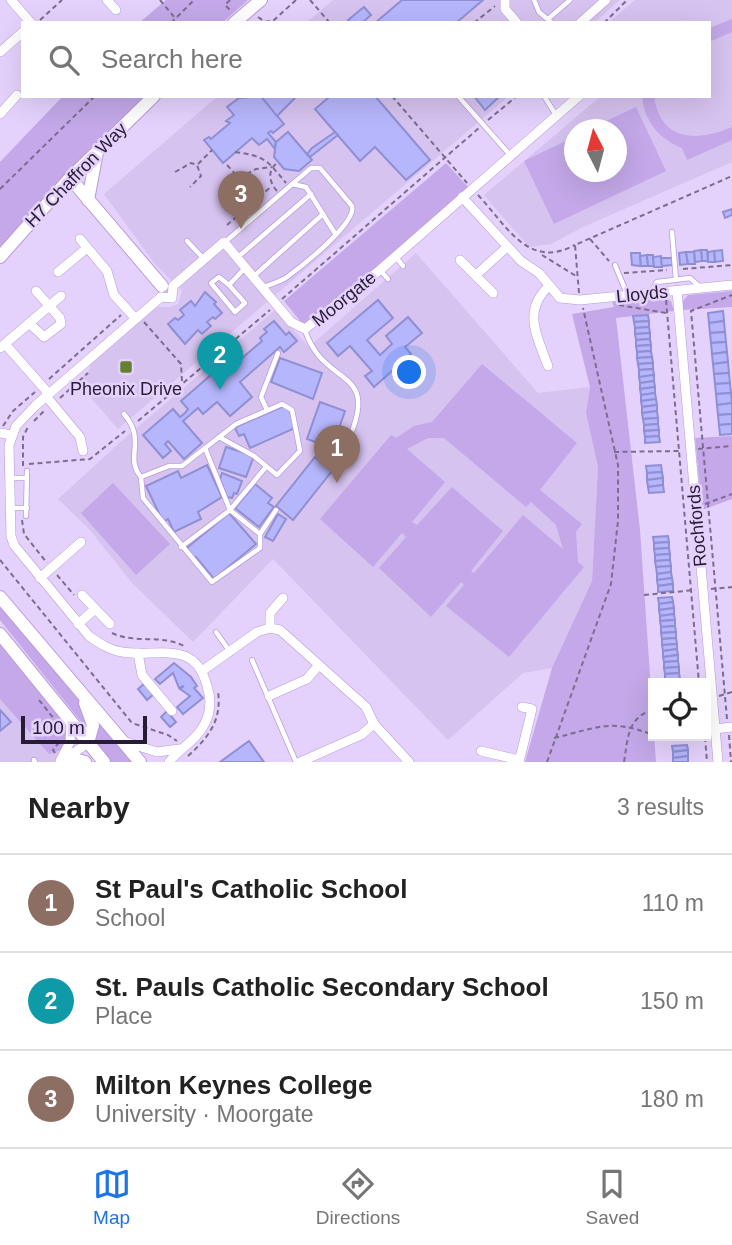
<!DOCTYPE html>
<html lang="en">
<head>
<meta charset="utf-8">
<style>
  :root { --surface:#fff; --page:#f6f6f6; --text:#222; --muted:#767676; --line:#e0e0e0; --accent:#1a73e8 }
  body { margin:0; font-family:Helvetica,sans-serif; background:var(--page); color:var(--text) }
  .controls { position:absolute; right:21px; bottom:21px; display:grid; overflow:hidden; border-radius:0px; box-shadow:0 7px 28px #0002 }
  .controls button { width:63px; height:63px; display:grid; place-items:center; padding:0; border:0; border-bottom:2px solid var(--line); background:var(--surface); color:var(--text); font:35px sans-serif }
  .compass { position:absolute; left:564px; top:119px; width:63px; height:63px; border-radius:50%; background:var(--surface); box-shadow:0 7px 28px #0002; rotate:354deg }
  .scale { position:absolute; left:21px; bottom:18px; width:126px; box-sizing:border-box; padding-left:7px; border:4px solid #271b35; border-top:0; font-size:19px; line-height:24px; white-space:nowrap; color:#271b35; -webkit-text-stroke:5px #e4d2fc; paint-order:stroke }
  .you { position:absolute; left:410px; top:373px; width:24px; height:24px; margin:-18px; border:5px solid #fff; border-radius:50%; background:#1a73e8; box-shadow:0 0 0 10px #1a73e833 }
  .badge { display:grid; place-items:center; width:46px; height:46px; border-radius:50%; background:var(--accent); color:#fff; font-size:23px; font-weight:700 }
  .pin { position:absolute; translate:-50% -58px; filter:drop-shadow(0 2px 4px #0008) }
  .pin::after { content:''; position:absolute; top:37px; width:24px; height:21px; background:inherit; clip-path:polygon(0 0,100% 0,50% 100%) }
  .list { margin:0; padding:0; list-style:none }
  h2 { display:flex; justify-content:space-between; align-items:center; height:91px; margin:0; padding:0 28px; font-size:30px }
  h2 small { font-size:23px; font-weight:400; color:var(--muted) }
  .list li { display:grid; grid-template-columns:46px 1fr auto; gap:21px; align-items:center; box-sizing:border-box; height:98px; padding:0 28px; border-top:2px solid var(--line) }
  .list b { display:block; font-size:26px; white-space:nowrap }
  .list p { margin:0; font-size:23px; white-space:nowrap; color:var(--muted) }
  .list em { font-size:23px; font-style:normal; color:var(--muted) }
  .icon { flex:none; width:38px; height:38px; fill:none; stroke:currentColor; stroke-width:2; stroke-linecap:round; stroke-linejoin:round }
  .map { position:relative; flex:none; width:732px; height:762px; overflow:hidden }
  .search { position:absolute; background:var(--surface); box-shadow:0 7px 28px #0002; left:21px; right:21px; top:21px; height:77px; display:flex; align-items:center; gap:18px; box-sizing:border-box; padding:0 24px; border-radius:0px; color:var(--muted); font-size:26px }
  .sheet { height:385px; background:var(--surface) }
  nav { display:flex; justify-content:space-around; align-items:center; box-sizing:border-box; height:98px; border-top:2px solid var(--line); background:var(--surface); font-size:19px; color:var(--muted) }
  nav a { display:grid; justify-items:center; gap:4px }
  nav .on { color:var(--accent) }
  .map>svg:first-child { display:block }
  .built { fill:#d6c3f0; fill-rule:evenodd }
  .green { fill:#c4a8e9; fill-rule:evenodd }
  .building { fill:#b6b6fc; stroke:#908fd3; stroke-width:2 }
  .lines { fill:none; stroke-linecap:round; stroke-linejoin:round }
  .service-casing { stroke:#b89add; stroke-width:6 }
  .minor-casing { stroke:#b89add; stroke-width:10 }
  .tertiary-casing { stroke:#b89add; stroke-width:14 }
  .path { stroke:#7c6d8f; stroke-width:2; stroke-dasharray:5 3.5; stroke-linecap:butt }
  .service { stroke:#fff; stroke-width:4.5 }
  .minor { stroke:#fff; stroke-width:9 }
  .tertiary { stroke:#fff; stroke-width:12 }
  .poi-dot { fill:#677f31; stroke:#e4d2fc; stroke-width:2.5 }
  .labels { text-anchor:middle; stroke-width:5; stroke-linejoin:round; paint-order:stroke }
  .street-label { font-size:18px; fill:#271b35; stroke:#e4d2fc }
  .poi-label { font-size:18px; fill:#271b35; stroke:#e4d2fc }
</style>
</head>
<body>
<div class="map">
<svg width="732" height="762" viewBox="0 0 732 762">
  <rect width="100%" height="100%" fill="#e4d2fc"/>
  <g class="built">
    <path d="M333 0H620L594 23H306Z"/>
    <path d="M635 0H732V162L583 227 551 244 529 247 484 195 601 96H709V23H608ZM574 130H616V172H574Z"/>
    <path d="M218 96H509L118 429 77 382 90 369V364L151 310 156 307H170L178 304 182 291 155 264 104 194Z"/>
    <path d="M416 253 538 393 590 387 586 413 598 467 592 581 552 668 523 673 448 740 273 559 193 642 132 583 90 530 58 499 126 437 275 310 309 347Z"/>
    <path d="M0 686 38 726 67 762H0Z"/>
  </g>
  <g class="green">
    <path d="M166 0H248L222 23H139Z"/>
    <path d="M732 19V32L709 42V28Z"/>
    <path d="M63 96H147L0 251V162Z"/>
    <path d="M642 96H654C660 142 698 142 732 127V140L687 160 682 148C659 139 644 121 642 96Z"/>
    <path d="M636 107 666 171 554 224 524 161 574 137V172H616V130L589 129Z"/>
    <path d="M446 163 468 187 323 313 307 323 301 322 284 301Z"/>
    <path d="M732 291V307L683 310V301L688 295Z"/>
    <path d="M664 297 671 301 674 311 616 318 640 530 656 762H525L552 668 592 581 598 467 586 413 590 387 572 314 614 307 612 301Z"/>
    <path d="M482 364 577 443 540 490 582 524 576 532 578 562 584 567 509 657 446 606 464 585 461 582 431 617 379 568 406 537 402 533 373 567 320 519 391 435 396 438 414 426 432 422ZM428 438H444L526 507 531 502 556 525 563 549 523 515 474 573 471 571 503 531 452 487 417 525 412 522 445 482 407 449Z"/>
    <path d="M732 436V499L702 510 695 438Z"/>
    <path d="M113 483 170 544 136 575 81 513Z"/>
    <path d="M0 606 83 704 86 728 0 620Z"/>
    <path d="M0 636 66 722 68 735 61 750 49 754 0 699Z"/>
    <path d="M94 716 134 762H109L92 741Z"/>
  </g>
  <g class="building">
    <path d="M402 0H483L456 23H375Z"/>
    <path d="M364 7 371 15 362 23H351L348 20Z"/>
    <path d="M261 96 284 124 273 133 271 131 268 133 276 142 274 148 267 139 259 145 252 138 223 163 204 140 209 137 211 139 230 123 226 121 234 115 227 107 239 98Z"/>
    <path d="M261 96H297L277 116Z"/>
    <path d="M326 96H375L430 160 406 180 375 147 360 161 315 109 328 98Z"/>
    <path d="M474 96H500L485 110Z"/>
    <path d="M288 132 312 160 299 171 284 169 274 157 276 142Z"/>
    <path d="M335 132 338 135 310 157 307 154 312 148Z"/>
    <path d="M732 209V215L725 218 723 212Z"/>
    <path d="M701 250H707L708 261H702Z"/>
    <path d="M701 250 702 261 695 262 694 251Z"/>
    <path d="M722 250 723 261 715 262 714 251Z"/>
    <path d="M714 251 715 262H708V252Z"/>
    <path d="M686 252 688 264 680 265 679 253Z"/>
    <path d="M686 252H694L695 264H688Z"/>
    <path d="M631 253H640L641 266 632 265Z"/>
    <path d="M647 255 648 266H641L640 256Z"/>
    <path d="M647 255H653L654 266H648Z"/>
    <path d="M661 256 662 267H654L653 257Z"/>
    <path d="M661 258H672L673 265 662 266Z"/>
    <path d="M205 292 216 302 214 304 222 313 215 319 213 317 207 322 211 326 202 334 198 330 185 344 168 324 175 318 178 320 184 315 180 310 191 301 195 306Z"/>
    <path d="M378 300 393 318 367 340 380 355 392 344 386 336 408 317 422 333 405 347 411 354 374 387 365 376 372 371 350 346 338 356 327 343Z"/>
    <path d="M723 311 724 321 709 323 708 313Z"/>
    <path d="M648 315 649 321 634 322 633 316Z"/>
    <path d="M274 321 286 335 289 332 297 341 284 352 280 347 240 382 252 397 230 416 217 402 203 414 198 408 183 421 202 443 184 459 168 441 165 444 171 451 163 458 143 435 173 409 180 417 185 413 188 409 181 401 236 353 241 359 262 341 260 338 267 332 264 329Z"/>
    <path d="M649 321V327L635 328 634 322Z"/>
    <path d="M724 321 725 332 710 333 709 323Z"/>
    <path d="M649 327 650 333 635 334V328Z"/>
    <path d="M725 332 726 342 711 343 710 333Z"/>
    <path d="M650 333V339L636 340 635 334Z"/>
    <path d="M650 339 651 345 636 346V340Z"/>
    <path d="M726 342 727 352 712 354 711 343Z"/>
    <path d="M651 345V351L637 352 636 346Z"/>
    <path d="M651 351 652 357 637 358V352Z"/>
    <path d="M727 352 728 362 713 364 712 354Z"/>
    <path d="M652 357 653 363 638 364 637 358Z"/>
    <path d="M280 358 322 373 313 399 271 382Z"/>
    <path d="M728 362 729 373 714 374 713 364Z"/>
    <path d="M653 363V369L639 370 638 364Z"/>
    <path d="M653 369 654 375 639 377V370Z"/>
    <path d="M729 373 730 383 715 384 714 374Z"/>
    <path d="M409 374 416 382 413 385 405 377Z"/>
    <path d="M654 375V381L640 383 639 377Z"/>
    <path d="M654 381 655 387 640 389V383Z"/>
    <path d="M730 383 731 393 716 394 715 384Z"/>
    <path d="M655 387V393L641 395 640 389Z"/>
    <path d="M655 393 656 399 641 401V395Z"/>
    <path d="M731 393 732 403 717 405 716 394Z"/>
    <path d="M656 399 657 405 642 407 641 401Z"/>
    <path d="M320 402 345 411 332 448 307 439Z"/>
    <path d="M732 403V414L718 415 717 405Z"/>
    <path d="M657 405V411L642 413V407Z"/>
    <path d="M284 406 289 408 295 428 250 448 244 434 239 436 235 428 240 425Z"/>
    <path d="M657 411 658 418 643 419 642 413Z"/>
    <path d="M732 414V424L719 425 718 415Z"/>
    <path d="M658 418V424L644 425 643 419Z"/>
    <path d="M658 424 659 430 644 431V425Z"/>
    <path d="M732 424V434L720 435 719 425Z"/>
    <path d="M659 430V436L645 437 644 431Z"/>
    <path d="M659 436 660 442 645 443V437Z"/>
    <path d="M226 447 254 456 246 477 219 468Z"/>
    <path d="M315 457 332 471 293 520 276 506Z"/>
    <path d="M207 465 222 497 198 512 201 519 174 532 168 519 163 522 146 486 178 471 181 478Z"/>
    <path d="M661 465 662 472 647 473 646 466Z"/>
    <path d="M662 472 663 478 647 480V473Z"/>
    <path d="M222 473 242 481 237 494 234 493 232 498 227 497 220 479Z"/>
    <path d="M663 478V485L648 487 647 480Z"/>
    <path d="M255 484 272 498 268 503 274 507 259 527 235 508Z"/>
    <path d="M663 485 664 492 649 493 648 487Z"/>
    <path d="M229 513 256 544 214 579 196 557 193 559 187 552 188 547Z"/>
    <path d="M278 514 286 519 273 541 265 537Z"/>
    <path d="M668 536 669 542 654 543 653 537Z"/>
    <path d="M669 542V548L654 549V543Z"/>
    <path d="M669 548 670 554 655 555 654 549Z"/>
    <path d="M670 554V560L655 561V555Z"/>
    <path d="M670 560 671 566 656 567 655 561Z"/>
    <path d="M671 566V572L657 574 656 567Z"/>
    <path d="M671 572 672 578 657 580V574Z"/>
    <path d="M672 578 673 584 658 586 657 580Z"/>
    <path d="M673 584V591L658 592V586Z"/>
    <path d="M672 597 673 602 659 604 658 598Z"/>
    <path d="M673 602 674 608 659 610V604Z"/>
    <path d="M674 608V614L660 616 659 610Z"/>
    <path d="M674 614 675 620 660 621V616Z"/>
    <path d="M675 620V626L661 627 660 621Z"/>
    <path d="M675 626 676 632 661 633V627Z"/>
    <path d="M676 632V638L662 639 661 633Z"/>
    <path d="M676 638 677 644 662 645V639Z"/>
    <path d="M677 644V649L663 651 662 645Z"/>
    <path d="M677 649 678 655 663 657V651Z"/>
    <path d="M678 655V661L664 662 663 657Z"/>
    <path d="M678 661 679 667 664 668V662Z"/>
    <path d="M174 663 191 677 197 686 194 688 203 698 183 714 177 707 190 696 180 689 184 686 179 688 173 673 160 684 155 679Z"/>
    <path d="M679 667V673L665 674 664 668Z"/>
    <path d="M679 673 680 679 665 680V674Z"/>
    <path d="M680 679V683H666L665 680Z"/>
    <path d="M145 683 154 694 147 700 138 689Z"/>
    <path d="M0 710 11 722 0 731Z"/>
    <path d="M167 711 176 722 170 727 161 717Z"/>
    <path d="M249 741 264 762H220Z"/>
    <path d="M687 745 688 750 673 752 672 746Z"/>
    <path d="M688 750V756L673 758V752Z"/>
    <path d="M688 756V762H673V758Z"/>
  </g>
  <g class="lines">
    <g class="service-casing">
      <g id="service">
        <path d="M534 0 539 12 552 23"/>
        <path d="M548 19 570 0"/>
        <path d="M458 96 510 155"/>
        <path d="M544 96 556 115"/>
        <path d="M292 184 306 187 336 235"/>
        <path d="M672 232 676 280"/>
        <path d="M187 241 203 258"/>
        <path d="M225 242 311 168H320L352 206C357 223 302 266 287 277 280 282 270 284 262 288"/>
        <path d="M238 257 311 194"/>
        <path d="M396 257 403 266"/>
        <path d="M615 265 627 294"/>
        <path d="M380 270 388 279"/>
        <path d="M254 276 323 214"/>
        <path d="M229 285 219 277 211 283 235 312 245 303 229 285 245 268"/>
        <path d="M651 292 657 282 690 278 699 286"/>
        <path d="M305 330C324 391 386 364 344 449"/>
        <path d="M267 410 261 397 278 353"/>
        <path d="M124 414C147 441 124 457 141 477L169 466H182L236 424 282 404 292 410 300 451 277 475 254 456 219 437"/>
        <path d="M205 448 230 510 260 534"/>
        <path d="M141 477 143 498 212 582 260 548V534L276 510"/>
        <path d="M10 478H27"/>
        <path d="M9 508H27"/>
        <path d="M26 516 27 471"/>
        <path d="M181 547 230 510 266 467"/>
        <path d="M216 632 231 653"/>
        <path d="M252 660 296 762"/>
        <path d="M34 760 35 762"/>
      </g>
    </g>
    <g class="minor-casing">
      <g id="minor">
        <path d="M11 0 31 23"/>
        <path d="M107 0 116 10"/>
        <path d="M505 0V9L517 23"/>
        <path d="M580 23 606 0"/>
        <path d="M0 52 23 32"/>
        <path d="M0 114 17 95"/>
        <path d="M462 197 521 261 539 273 560 298 580 300 732 285"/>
        <path d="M80 239 107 271 114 295 135 318"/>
        <path d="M460 260 493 293"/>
        <path d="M58 272 87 248"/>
        <path d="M476 275 507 247"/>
        <path d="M173 286 224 242 291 322 305 329 380 270 579 96"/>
        <path d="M677 291 718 762"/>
        <path d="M161 297 35 406 16 426 9 445 11 536 14 545 89 636C99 643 109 650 122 652 156 658 195 638 207 686 211 698 211 711 205 723 198 739 180 748 169 762"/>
        <path d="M161 297 172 298 173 286"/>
        <path d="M29 323 44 337 61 324 60 318 36 291"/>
        <path d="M5 344 49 394"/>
        <path d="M0 348 61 296"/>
        <path d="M548 366C537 336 522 311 549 286"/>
        <path d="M46 396 80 437 83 451"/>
        <path d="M0 433 11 435"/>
        <path d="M40 578 81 542"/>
        <path d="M82 595 110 624"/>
        <path d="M78 624 94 610"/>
        <path d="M270 628V613L283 598"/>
        <path d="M138 653 142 675 172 711"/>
        <path d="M202 671 257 632 270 628 280 630 366 707 374 724 409 762"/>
        <path d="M269 696 307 679 318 666"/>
        <path d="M715 729 732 727"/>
        <path d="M123 741 157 752 179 749"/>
        <path d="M481 751 519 760"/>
        <path d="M66 758 88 743"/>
        <path d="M60 761 70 742 71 723"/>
        <path d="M300 762 361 735 374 724"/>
        <path d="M519 762 532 709 522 707"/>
      </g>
    </g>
    <g class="tertiary-casing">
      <g id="tertiary">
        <path d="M234 23 261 0"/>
        <path d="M70 178 162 286"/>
        <path d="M88 200 97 152"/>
        <path d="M0 257 70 178 154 96"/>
        <path d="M0 597 140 762"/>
        <path d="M0 634 104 762"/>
        <path d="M85 703 93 725 88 743"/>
        <path d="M67 757 85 762"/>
      </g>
    </g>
    <g class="path">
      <path d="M160 0 175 18"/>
      <path d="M230 0 225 5 230 10"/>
      <path d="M310 0 330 23"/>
      <path d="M258 17 265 22 274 20 296 0"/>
      <path d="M40 20 62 0"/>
      <path d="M171 23 194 0"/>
      <path d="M474 23 495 6"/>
      <path d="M604 23 627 0"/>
      <path d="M392 96 467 183"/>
      <path d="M488 120 517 96"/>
      <path d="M235 152C265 156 267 160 286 183"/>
      <path d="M198 164 212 150"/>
      <path d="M227 165 257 198"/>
      <path d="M175 172 191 163 197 165 201 176 190 187"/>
      <path d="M239 178 256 169 272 167"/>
      <path d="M0 189 95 96"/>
      <path d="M277 191C269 182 267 171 277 163"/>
      <path d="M478 195C507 226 528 270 575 245"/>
      <path d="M227 225 272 186"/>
      <path d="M590 239 609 261"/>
      <path d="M542 255 576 276"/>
      <path d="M683 269 732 265"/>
      <path d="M624 273 667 270"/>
      <path d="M579 293 575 245 732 176"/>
      <path d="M282 299 479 128"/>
      <path d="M666 300 699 683"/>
      <path d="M619 305 666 313"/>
      <path d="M144 322 181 364 182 382"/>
      <path d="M49 379 121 315"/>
      <path d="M60 398 88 373"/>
      <path d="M34 421 45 410"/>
      <path d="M138 421 270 310"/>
      <path d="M3 426 13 411 35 392"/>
      <path d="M698 449 732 446"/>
      <path d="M614 452 679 451"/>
      <path d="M29 464 90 459 125 431"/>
      <path d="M23 466V437L28 427"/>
      <path d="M705 504 732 494"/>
      <path d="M22 520 24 534 47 563"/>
      <path d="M0 560 132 723 168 735 177 741"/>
      <path d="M57 575 74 595"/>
      <path d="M711 589 732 587"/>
      <path d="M644 595 695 590"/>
      <path d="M112 633C135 644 161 634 184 646"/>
      <path d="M719 696 732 692"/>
      <path d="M39 700 62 729"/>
      <path d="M727 719 691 311 732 295"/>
      <path d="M729 735 731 762"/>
      <path d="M655 736 693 738 708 736"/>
      <path d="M705 737 707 762"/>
      <path d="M554 738C597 728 610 718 653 735"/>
      <path d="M55 753 53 750 60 741"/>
      <path d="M188 756C209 737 222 720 218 691"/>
      <path d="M547 762 611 584 618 521V465L583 308"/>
      <path d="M624 762C628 739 627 717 653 710"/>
    </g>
    <use href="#service" class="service"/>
    <use href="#minor" class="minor"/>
    <use href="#tertiary" class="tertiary"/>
  </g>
  <rect class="poi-dot" x="119" y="360" width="14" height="14" rx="3.5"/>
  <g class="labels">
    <g class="street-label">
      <text transform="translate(76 175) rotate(-46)" y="6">H7 Chaffron Way</text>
      <text transform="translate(642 294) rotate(-6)" y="6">Lloyds</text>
      <text transform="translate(344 299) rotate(-39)" y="6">Moorgate</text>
      <text transform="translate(697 526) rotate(-95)" y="6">Rochfords</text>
    </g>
    <g class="poi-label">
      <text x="126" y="395">Pheonix Drive</text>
    </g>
  </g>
</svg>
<div class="controls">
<button><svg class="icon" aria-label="locate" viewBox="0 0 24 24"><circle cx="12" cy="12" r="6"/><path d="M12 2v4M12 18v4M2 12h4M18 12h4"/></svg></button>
</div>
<svg class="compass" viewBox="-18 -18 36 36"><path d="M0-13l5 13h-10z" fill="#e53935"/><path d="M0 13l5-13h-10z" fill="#767676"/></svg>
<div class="scale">100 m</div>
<div class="you"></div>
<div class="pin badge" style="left:337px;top:483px;background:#8d6e63">1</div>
<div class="pin badge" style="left:220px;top:390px;background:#0f9aa8">2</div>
<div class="pin badge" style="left:241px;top:229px;background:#8d6e63">3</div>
<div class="search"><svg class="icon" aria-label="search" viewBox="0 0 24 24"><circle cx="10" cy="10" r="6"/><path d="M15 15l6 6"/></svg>Search here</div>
</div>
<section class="sheet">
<h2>Nearby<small>3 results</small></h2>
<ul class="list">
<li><span class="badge" style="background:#8d6e63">1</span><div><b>St Paul's Catholic School</b><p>School</p></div><em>110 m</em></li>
<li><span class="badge" style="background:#0f9aa8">2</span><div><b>St. Pauls Catholic Secondary School</b><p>Place</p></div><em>150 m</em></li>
<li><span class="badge" style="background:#8d6e63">3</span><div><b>Milton Keynes College</b><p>University · Moorgate</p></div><em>180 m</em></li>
</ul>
</section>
<nav>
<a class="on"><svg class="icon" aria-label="map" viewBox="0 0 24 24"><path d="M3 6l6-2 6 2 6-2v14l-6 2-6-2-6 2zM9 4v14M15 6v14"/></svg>Map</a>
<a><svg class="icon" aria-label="directions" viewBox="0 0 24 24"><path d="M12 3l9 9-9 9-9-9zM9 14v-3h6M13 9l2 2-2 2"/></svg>Directions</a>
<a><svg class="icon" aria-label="saved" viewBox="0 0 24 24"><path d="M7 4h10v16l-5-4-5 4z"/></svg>Saved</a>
</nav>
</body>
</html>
